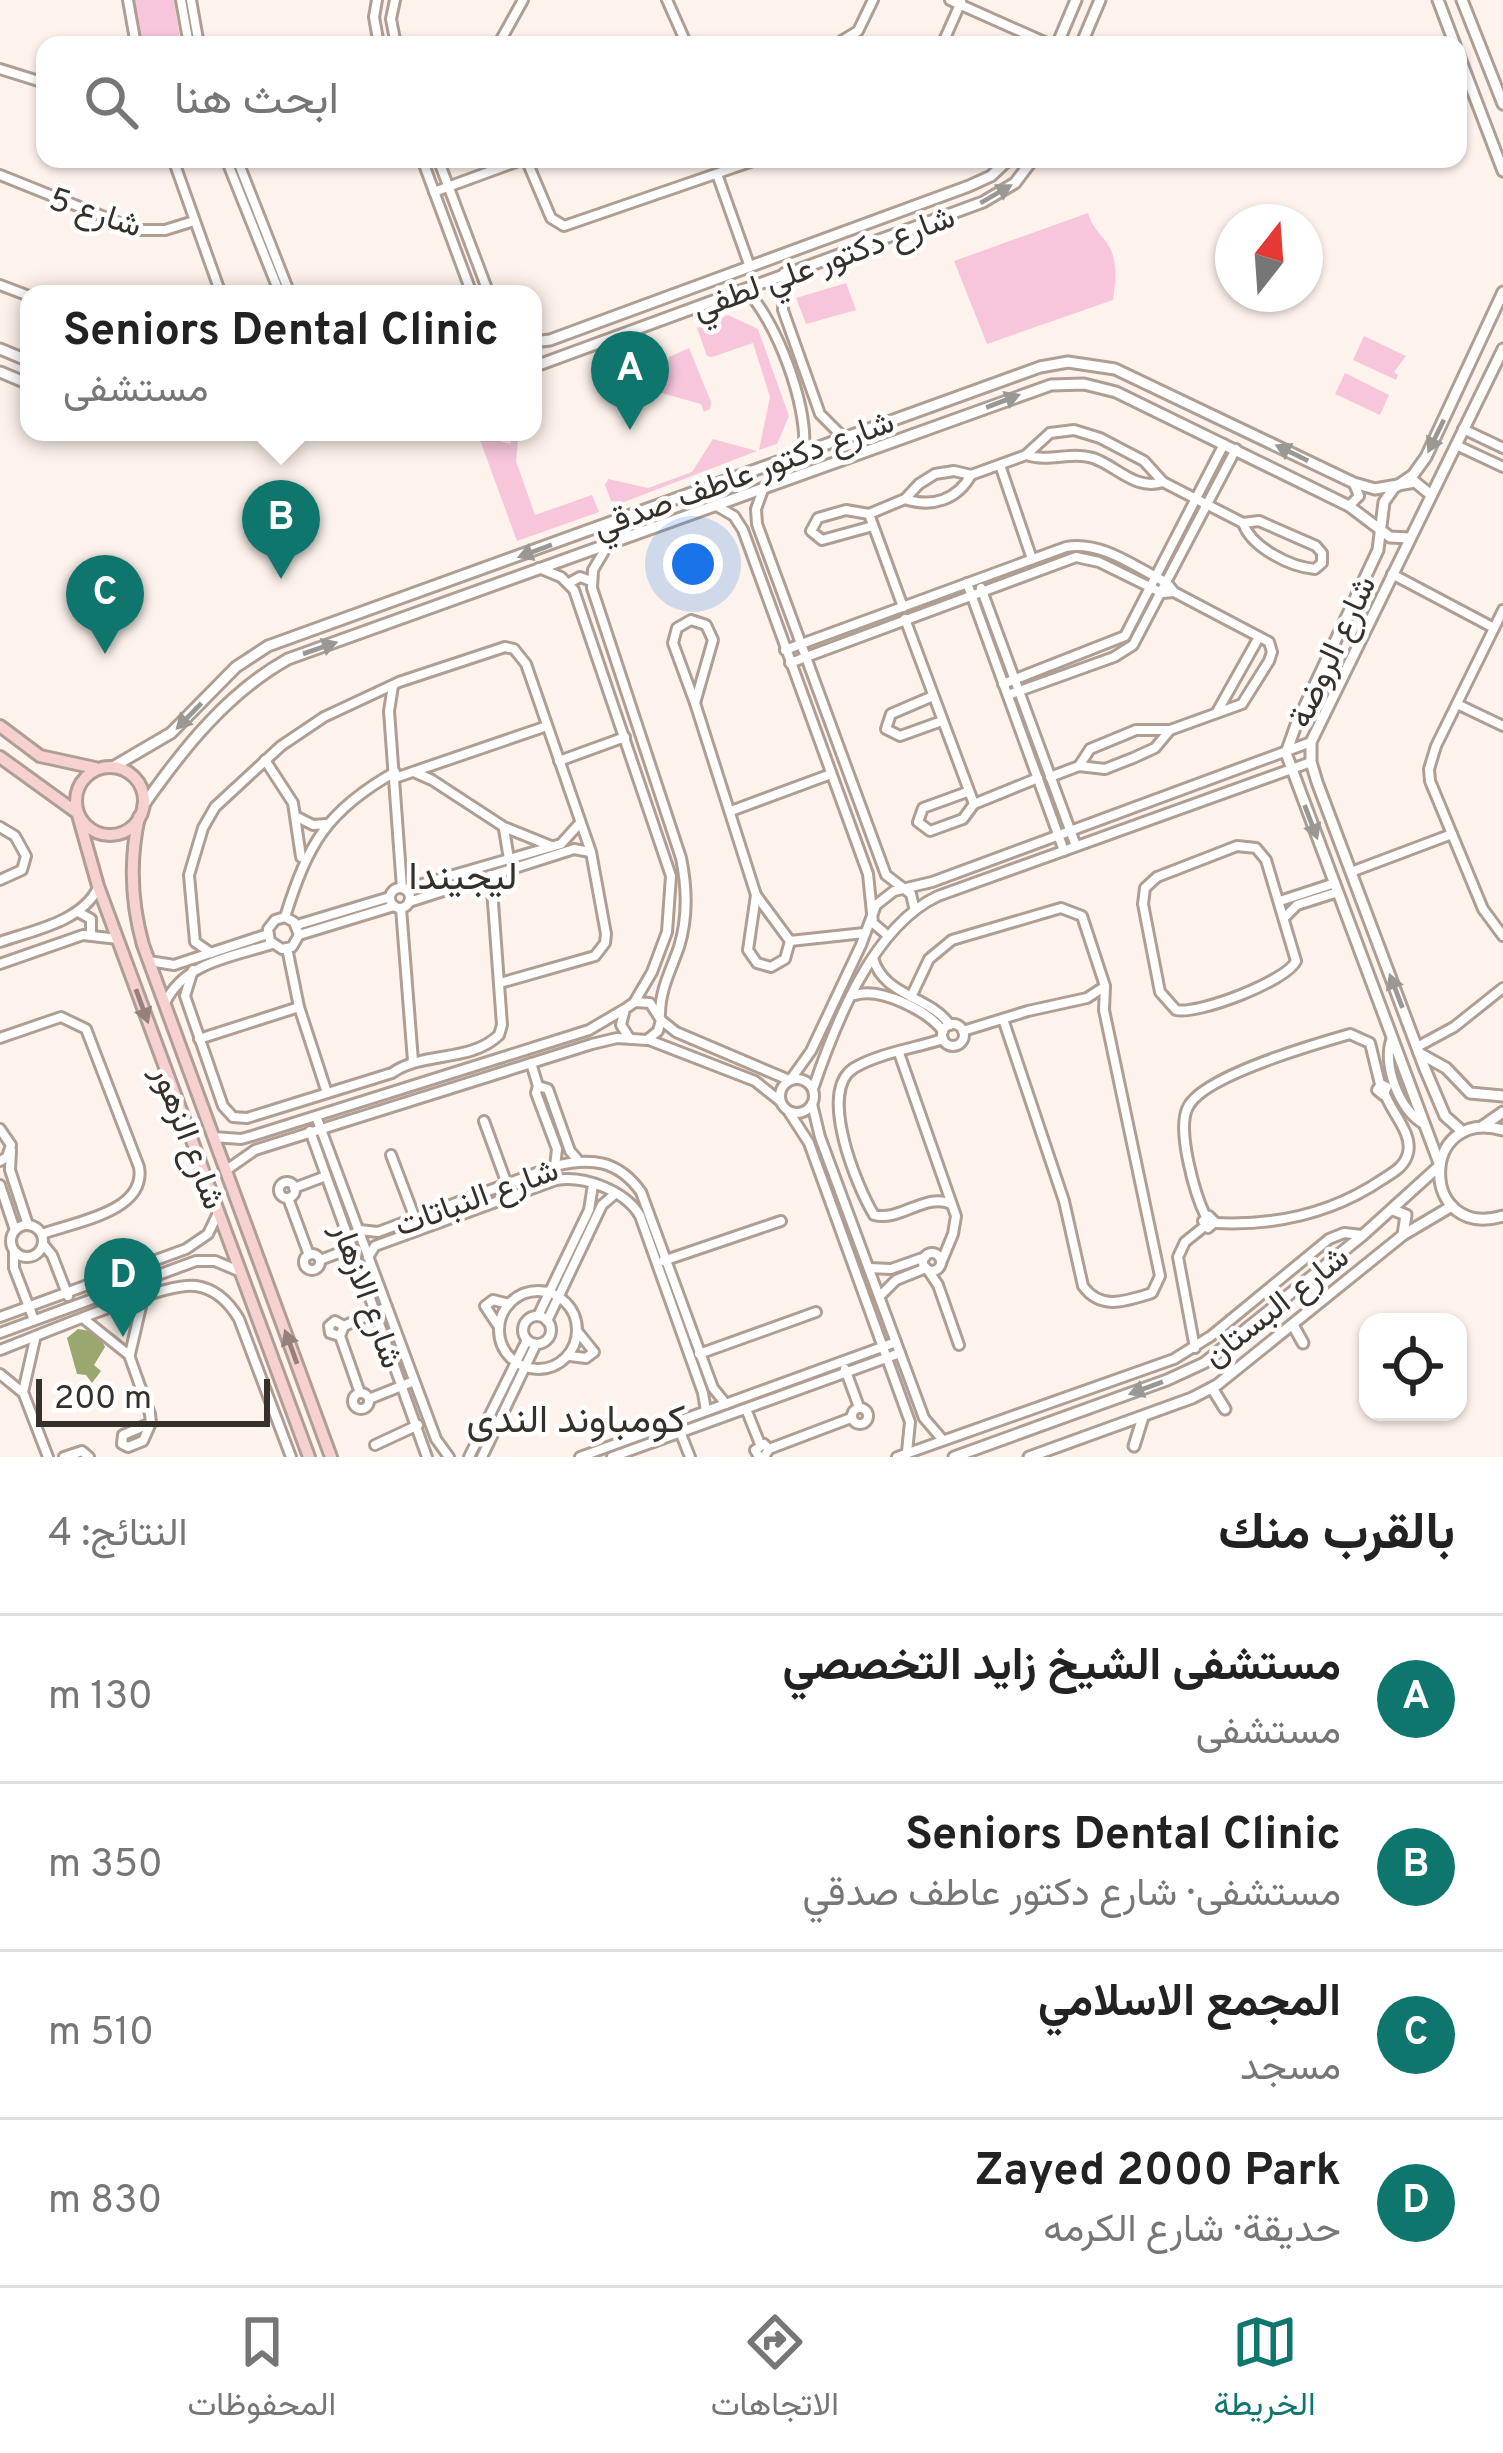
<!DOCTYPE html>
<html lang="ar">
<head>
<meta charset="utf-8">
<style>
  :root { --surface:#fff; --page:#f6f6f6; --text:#222; --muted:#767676; --line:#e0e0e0; --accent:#0f766e }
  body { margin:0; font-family:Overpass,Vazirmatn,sans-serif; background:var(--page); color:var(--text); direction:rtl }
  .controls { position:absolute; right:36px; bottom:36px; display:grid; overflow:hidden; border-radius:24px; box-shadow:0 3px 9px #0004 }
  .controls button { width:108px; height:108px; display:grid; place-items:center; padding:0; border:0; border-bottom:3px solid var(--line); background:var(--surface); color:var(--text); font:60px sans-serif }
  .compass { position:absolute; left:1215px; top:204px; width:108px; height:108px; border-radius:50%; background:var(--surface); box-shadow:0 3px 9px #0004; rotate:17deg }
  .scale { position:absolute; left:36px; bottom:30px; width:234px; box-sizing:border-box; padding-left:12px; border:6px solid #36302b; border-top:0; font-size:33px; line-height:42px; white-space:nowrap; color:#36302b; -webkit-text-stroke:9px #fff; paint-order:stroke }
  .you { position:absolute; left:693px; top:564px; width:42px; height:42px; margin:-30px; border:9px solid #fff; border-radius:50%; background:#1a73e8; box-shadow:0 0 0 18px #1a73e833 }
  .badge { display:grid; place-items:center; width:78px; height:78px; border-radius:50%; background:var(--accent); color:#fff; font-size:39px; font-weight:700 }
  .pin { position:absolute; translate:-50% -99px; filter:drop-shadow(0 3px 6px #0008) }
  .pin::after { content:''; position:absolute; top:63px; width:42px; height:36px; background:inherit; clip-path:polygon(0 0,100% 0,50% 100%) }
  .popup { position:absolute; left:20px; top:285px; width:522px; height:156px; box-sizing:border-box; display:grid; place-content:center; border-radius:24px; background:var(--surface); filter:drop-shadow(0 3px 9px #0005); font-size:39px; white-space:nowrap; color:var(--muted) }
  .popup b { font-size:45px; color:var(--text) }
  .popup::after { content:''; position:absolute; left:50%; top:100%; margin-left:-24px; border:24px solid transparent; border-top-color:var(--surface) }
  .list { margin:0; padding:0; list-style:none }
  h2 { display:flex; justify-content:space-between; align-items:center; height:156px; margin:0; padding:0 48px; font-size:51px }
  h2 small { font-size:39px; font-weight:400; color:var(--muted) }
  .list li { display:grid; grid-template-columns:78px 1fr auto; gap:36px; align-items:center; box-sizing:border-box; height:168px; padding:0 48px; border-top:3px solid var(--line) }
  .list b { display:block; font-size:45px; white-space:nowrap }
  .list p { margin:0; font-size:39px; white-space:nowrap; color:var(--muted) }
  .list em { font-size:39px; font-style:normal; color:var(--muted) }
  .icon { flex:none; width:66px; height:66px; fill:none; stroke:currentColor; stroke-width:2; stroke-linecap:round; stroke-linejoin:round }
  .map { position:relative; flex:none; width:1503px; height:1457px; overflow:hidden; direction:ltr }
  .search { position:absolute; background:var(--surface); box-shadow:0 3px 9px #0004; left:36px; right:36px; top:36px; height:132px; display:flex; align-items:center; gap:30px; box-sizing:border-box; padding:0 42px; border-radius:24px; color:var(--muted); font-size:45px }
  .sheet { height:828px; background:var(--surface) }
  nav { display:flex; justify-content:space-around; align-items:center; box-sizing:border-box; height:168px; border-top:3px solid var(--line); background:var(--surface); font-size:33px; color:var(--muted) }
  nav a { display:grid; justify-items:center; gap:6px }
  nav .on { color:var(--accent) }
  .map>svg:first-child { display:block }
  .green { fill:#f7c6da }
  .water { fill:#9aa870 }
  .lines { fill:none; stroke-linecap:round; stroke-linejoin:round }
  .minor-casing { stroke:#ae9e93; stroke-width:14 }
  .tertiary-casing { stroke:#ae9e93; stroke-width:15 }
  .secondary-casing { stroke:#ae9e93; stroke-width:16 }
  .minor { stroke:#fff; stroke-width:8 }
  .tertiary { stroke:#fff; stroke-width:9 }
  .secondary { stroke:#f6d1d0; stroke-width:10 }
  .oneway { fill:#9a9895 }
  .oneway2 { fill:#96807e }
  .labels { text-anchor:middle; stroke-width:9; stroke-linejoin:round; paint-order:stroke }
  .street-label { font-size:33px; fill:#36302b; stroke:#fff }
  .quarter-label { font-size:39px; fill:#36302b; stroke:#fff }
</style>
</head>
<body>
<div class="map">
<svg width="1503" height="1457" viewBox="0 0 1503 1457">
  <rect width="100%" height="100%" fill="#fef3ec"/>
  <g class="green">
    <path d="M130 0H174L181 45H136Z"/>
    <path d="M1088 213C1092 226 1096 229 1104 239 1119 257 1116 279 1113 300L987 344 954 261Z"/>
    <path d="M846 283 856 310 806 324 796 298Z"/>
    <path d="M728 315 758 329 789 416 777 444 759 450 770 397 753 343 712 357 707 356 697 328Z"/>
    <path d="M1364 336 1406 356 1394 372 1398 375 1396 380 1353 360Z"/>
    <path d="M689 348 711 402 710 409 704 412 701 404 658 392 669 357Z"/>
    <path d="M1345 373 1389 395 1380 415 1335 394Z"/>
    <path d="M477 432H486V437L510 444 514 432H519L516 461 535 515 592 495 599 512 517 541Z"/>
    <path d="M713 439 757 451 624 502 611 501 605 485 608 479 648 488 692 472Z"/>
  </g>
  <path class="water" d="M78 1329 98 1332 105 1347 94 1365 101 1371 92 1383 86 1375 77 1374 67 1338Z"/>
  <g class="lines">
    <g class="minor-casing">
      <g id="minor">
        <path d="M128 0 136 45"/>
        <path d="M181 0 189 45"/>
        <path d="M191 0 199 45"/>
        <path d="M377 0 374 17 379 45"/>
        <path d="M395 0 391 19 396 45"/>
        <path d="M667 0 687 45"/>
        <path d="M950 0 1051 45"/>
        <path d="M498 45 523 0"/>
        <path d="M835 45 858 31 873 0"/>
        <path d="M942 45 961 2"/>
        <path d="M0 69 45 83"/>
        <path d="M173 159 221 294"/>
        <path d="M226 159 280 294"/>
        <path d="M237 159 290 294"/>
        <path d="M422 159 472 294"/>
        <path d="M438 159 489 294"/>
        <path d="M526 159 551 218 564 226 759 159"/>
        <path d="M717 174 750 267"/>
        <path d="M0 175 137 230H165L194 221"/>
        <path d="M434 192 524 159"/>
        <path d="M784 273 783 310 820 414 842 436"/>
        <path d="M0 285 29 296"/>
        <path d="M745 289C777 321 808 405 804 451"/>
        <path d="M1463 429 1503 448"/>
        <path d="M1456 445 1503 467"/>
        <path d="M1026 455C1049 463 1070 451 1093 458 1117 466 1135 491 1163 482"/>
        <path d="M1000 465 1032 559"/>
        <path d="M764 487 756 509 757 524 886 875 911 894 914 907"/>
        <path d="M905 499C932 508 957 500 971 475"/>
        <path d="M715 505 734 516 743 530 868 874 873 923 886 934"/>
        <path d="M1349 506 1359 496 1354 484"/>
        <path d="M869 514 903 607"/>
        <path d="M1259 521 1316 546 1322 553V563L1315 569C1290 567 1251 547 1243 523Z"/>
        <path d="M873 526 822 540 811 531 818 518 846 510 869 514 905 499 919 484 935 474 954 471 971 475 1026 455 1050 433 1074 430 1100 438 1144 461 1163 482 1243 523"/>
        <path d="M606 548 593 570 592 588 681 858C687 887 688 918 679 947 671 970 660 990 660 1014"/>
        <path d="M539 568 561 577 574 590 671 876 667 932 652 972 635 1001"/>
        <path d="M1392 574 1494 628"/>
        <path d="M569 583 580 577 591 581"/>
        <path d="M967 583 1064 851"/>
        <path d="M981 588 1076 846"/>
        <path d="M1503 610 1436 746 1429 769 1430 781 1483 909 1503 936"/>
        <path d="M905 619 974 804 1038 778"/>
        <path d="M691 620 706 625 713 640 695 703 673 643 677 628Z"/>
        <path d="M785 650 1066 547C1101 540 1137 568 1167 583L1174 592 1269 642 1272 652 1269 661 1242 704 1170 730H1136L1090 749 1079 766"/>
        <path d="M790 663 1076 557 1099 562 1162 593 1174 592"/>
        <path d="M1003 684 1125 636 1224 444"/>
        <path d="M393 686 389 711 402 888"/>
        <path d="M1008 695 1114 657 1133 645 1236 449"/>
        <path d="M933 696 891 714 886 729 900 736 942 721"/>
        <path d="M695 703 756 895"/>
        <path d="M1457 704 1503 726"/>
        <path d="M1217 712 1259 637"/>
        <path d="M265 760 293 803 301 857"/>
        <path d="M559 761 625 737"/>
        <path d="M414 772 432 780 504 827 551 846"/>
        <path d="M1050 777 1079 766 1105 769 1133 758 1155 748 1170 730"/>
        <path d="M395 778 547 726"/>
        <path d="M967 792 923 808 918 822 930 831 963 819 974 804"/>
        <path d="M731 811 831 774"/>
        <path d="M297 817 313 825 326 824"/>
        <path d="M0 827 15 836 26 856 22 870 0 880"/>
        <path d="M504 829 509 859"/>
        <path d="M1237 846 1256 848 1266 860 1296 961C1287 981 1198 1015 1176 1010L1160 992 1143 904 1145 888 1157 877Z"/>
        <path d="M1351 872 1452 834"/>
        <circle cx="400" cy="898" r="10"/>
        <path d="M405 889 561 844 579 824"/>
        <path d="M756 895 790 941 785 959 771 967 757 963 748 950Z"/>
        <path d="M1280 901 1335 883"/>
        <path d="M409 902 574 849 590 852"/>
        <path d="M401 908 413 1061"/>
        <path d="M78 912 91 919V934"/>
        <path d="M1286 916 1297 905 1338 892"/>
        <path d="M285 917 294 922 299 935 292 947 282 949 270 941 268 929 275 920 285 917C308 844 326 811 395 772"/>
        <path d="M297 925 390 897"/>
        <path d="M299 935 394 906"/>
        <path d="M790 941 864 933"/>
        <path d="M0 942C34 930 81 922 98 888"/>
        <path d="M287 948 299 1007 327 1093"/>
        <path d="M211 953 195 942 189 875 203 828 215 807 281 746 324 717 399 682 505 647 514 649 526 664 591 852 606 934 605 943 595 956 500 983"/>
        <path d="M873 958C884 997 929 995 950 1025"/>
        <path d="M149 961 174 965 268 934"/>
        <path d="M0 964 83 935 118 939"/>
        <path d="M193 970 185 996 223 1106 233 1117 247 1118 392 1073C423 1051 470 1063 499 1035L502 1025 491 875"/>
        <path d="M855 995C881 987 928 1011 943 1031"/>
        <path d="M911 997 929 959 952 940 1061 908 1082 916 1105 986 1104 1010 1160 1276 1152 1293C1126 1301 1101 1311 1083 1286L1064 1201 1003 1019"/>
        <path d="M165 1003C184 962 232 957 272 944"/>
        <path d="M661 1020 676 1032 789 1080"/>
        <circle cx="953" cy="1035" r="11"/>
        <path d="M963 1031 1028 1011 1087 998 1104 987"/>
        <path d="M0 1038 61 1017 86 1029 139 1167C147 1212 74 1222 42 1234"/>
        <path d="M1392 1038C1381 1063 1400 1112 1424 1124"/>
        <path d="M199 1039 299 1007"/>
        <path d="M943 1039C916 1048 879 1053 854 1068 817 1091 857 1187 874 1215 900 1222 926 1192 951 1204"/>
        <path d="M649 1040 755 1081 780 1101"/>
        <path d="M1417 1047 1454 1027 1503 988"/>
        <path d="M899 1053 956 1216 953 1234 941 1263"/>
        <path d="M531 1063 538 1086"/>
        <circle cx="797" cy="1096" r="17"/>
        <path d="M791 1079 811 1051 861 945 876 905 894 891 932 882 1311 742"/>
        <path d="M1381 1084 1387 1087 1383 1095 1377 1090Z"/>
        <path d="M813 1089C835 1024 873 926 938 896L1311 762"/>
        <path d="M812 1104 820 1137 924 1418 942 1439"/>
        <path d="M789 1112 809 1143 910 1422 907 1452"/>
        <path d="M316 1116 436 1439 449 1457"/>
        <path d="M484 1121 508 1187"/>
        <path d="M0 1129 11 1145 7 1157 0 1161"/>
        <path d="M310 1131 427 1457"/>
        <path d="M213 1137 241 1139 252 1136 589 1030 623 1010"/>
        <path d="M11 1150 10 1170 28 1225"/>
        <path d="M391 1155 416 1221"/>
        <path d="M555 1166 557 1149 536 1093 538 1086 548 1089 570 1151 577 1159"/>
        <path d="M225 1171 255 1150 592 1044 617 1038 647 1040 658 1031 661 1020 650 1003 635 1002 625 1009 621 1025 630 1039"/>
        <circle cx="287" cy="1190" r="8"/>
        <path d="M0 1185 15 1230"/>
        <path d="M294 1188 326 1176"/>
        <path d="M288 1198 309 1255"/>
        <path d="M1209 1216 1215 1222 1208 1228 1203 1221Z"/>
        <path d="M1206 1217C1195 1195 1176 1129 1188 1107 1203 1076 1315 1044 1350 1034L1370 1043 1380 1084"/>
        <path d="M1215 1223C1275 1226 1333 1213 1383 1179 1394 1172 1405 1166 1408 1153 1413 1133 1391 1112 1385 1094"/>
        <circle cx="27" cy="1241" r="16"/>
        <path d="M359 1230 378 1232 555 1166C591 1157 618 1160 641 1192L713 1388 726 1404"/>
        <path d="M43 1244 52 1255 68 1296"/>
        <path d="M14 1252V1268L34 1320"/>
        <circle cx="932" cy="1262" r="9"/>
        <circle cx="312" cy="1262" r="8"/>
        <path d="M368 1257 375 1246 556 1180C584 1175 626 1191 640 1216L703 1393 706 1411"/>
        <path d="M320 1260 352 1248"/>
        <path d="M663 1261 781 1221"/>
        <path d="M869 1268 891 1269 925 1257"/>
        <path d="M928 1270 938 1285 959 1345"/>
        <circle cx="538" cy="1330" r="39"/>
        <path d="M880 1296 896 1280 926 1268"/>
        <path d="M538 1316 589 1210 593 1185"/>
        <circle cx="537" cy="1330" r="14"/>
        <path d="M0 1317 186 1249 208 1234 218 1213"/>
        <path d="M84 1319 129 1355 150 1414 151 1423 123 1435 122 1444 128 1447 143 1441 151 1423"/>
        <path d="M547 1321 602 1205 615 1194"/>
        <path d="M344 1326 387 1307"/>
        <path d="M499 1327 485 1306 493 1300 509 1304"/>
        <path d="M0 1333 196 1261H215L241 1272"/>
        <path d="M340 1336 330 1333 329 1326 335 1321 344 1326 340 1336 360 1393"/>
        <path d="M35 1339 23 1392 48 1457"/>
        <path d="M1195 1348 1178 1257 1185 1242 1205 1226"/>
        <path d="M0 1350C38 1336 164 1281 196 1286 216 1289 229 1302 239 1319L291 1457"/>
        <path d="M130 1354 143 1298"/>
        <path d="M699 1354 816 1312"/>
        <path d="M570 1356 586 1358 594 1352 578 1332"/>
        <path d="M845 1369 859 1407"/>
        <path d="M0 1374 22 1392"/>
        <circle cx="361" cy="1401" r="8"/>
        <path d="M369 1399 414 1381"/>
        <circle cx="860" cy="1416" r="8"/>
        <path d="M746 1409 760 1444"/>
        <path d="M679 1429 690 1457"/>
        <path d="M375 1445 418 1425"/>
        <path d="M769 1449 851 1418"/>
        <path d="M64 1457 82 1451 89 1457"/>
        <path d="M469 1457 527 1340"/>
        <path d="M482 1457 536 1344"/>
        <path d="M580 1457 896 1342"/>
        <path d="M612 1457 900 1353"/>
        <path d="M759 1457 755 1450 764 1444 769 1449 764 1457"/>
        <path d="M897 1457 1174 1359 1211 1336 1329 1239 1344 1233 1362 1235"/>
      </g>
    </g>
    <g class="tertiary-casing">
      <g id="tertiary">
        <path d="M1438 0 1455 45"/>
        <path d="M1462 0 1503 104"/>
        <path d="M1057 45 1076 0"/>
        <path d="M1081 45 1100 0"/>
        <path d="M1458 53 1503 171"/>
        <path d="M533 342 550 340 969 186 991 176 1009 159"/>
        <path d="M0 349 29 361"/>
        <path d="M533 367 983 202 1015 183 1033 159"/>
        <path d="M0 372 29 384"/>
        <path d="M113 767 171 733 236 667 268 646 1040 367 1068 362 1115 369 1354 483 1375 489 1415 482 1431 495"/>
        <path d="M143 806C182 750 227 693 288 659L1051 385 1084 384 1116 392 1349 506 1390 537 1410 538"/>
        <path d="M1419 1053 1446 1068 1470 1093 1503 1096"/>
        <path d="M1483 1126 1503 1112"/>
        <path d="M1503 1130C1418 1106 1419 1241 1503 1216"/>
        <path d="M1463 1132 1445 1116 1425 1069 1317 782 1311 762V742L1503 349"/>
        <path d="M1439 1163 1286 753 1296 725 1378 550 1384 502 1394 488 1413 475 1426 457 1503 292"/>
        <path d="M1393 1210 1406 1215 1403 1235"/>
        <path d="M1293 1325 1303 1343"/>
        <path d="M1212 1388 1225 1409"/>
        <path d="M1134 1446 1143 1417"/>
        <path d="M954 1457 1167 1380 1204 1363 1363 1235 1438 1167"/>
        <path d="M1029 1457 1192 1398 1217 1385 1403 1235 1452 1206"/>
      </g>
    </g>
    <g class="secondary-casing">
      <g id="secondary">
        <path d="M0 726 40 756 95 768"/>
        <path d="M0 757 76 812"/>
        <circle cx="110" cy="801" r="34"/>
        <path d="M78 815 98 886 309 1457"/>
        <path d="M139 817C129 861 131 902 143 945L331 1457"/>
      </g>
    </g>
    <use href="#minor" class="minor"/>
    <use href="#tertiary" class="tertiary"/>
    <use href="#secondary" class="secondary"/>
  </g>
  <defs><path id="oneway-solid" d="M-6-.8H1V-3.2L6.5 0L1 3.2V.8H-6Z" transform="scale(3)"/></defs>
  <g class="oneway">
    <use href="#oneway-solid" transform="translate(996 194) rotate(-30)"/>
    <use href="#oneway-solid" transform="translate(1003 401) rotate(-21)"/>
    <use href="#oneway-solid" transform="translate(1436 436) rotate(116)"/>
    <use href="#oneway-solid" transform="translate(1292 453) rotate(-154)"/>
    <use href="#oneway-solid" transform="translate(535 551) rotate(160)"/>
    <use href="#oneway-solid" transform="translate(320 648) rotate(-19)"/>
    <use href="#oneway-solid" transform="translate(189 716) rotate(134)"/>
    <use href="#oneway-solid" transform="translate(1311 822) rotate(69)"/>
    <use href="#oneway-solid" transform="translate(1396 991) rotate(-111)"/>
    <use href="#oneway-solid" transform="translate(1146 1388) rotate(160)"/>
  </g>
  <g class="oneway2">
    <use href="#oneway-solid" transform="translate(142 1006) rotate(70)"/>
    <use href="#oneway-solid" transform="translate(291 1347) rotate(-110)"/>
  </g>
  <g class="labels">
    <g class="street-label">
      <text transform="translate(96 211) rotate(18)" y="12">شارع 5</text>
      <text transform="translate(823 261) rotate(-20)" y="12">شارع دكتور علي لطفي</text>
      <text transform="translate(743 473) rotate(-20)" y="12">شارع دكتور عاطف صدقي</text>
      <text transform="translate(1331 651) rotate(-65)" y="12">شارع الروضة</text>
      <text transform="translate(190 1137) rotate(69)" y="12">شارع الزهور</text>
      <text transform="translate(476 1196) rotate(-20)" y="12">شارع النباتات</text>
      <text transform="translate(369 1295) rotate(70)" y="12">شارع الازهار</text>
      <text transform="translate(1275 1305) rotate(-38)" y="12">شارع البستان</text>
    </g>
    <g class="quarter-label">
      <text x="463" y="889">ليجيندا</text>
      <text x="576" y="1432">كومباوند الندى</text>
    </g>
  </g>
</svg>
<div class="controls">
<button><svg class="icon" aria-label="locate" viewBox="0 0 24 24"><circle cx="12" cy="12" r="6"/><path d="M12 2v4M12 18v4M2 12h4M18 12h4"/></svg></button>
</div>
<svg class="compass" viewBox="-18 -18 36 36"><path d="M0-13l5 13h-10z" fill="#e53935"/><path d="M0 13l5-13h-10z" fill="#767676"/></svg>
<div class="scale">200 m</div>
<div class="you"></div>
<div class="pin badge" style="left:630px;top:430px">A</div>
<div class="pin badge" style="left:281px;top:579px">B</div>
<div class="popup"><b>Seniors Dental Clinic</b>مستشفى</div>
<div class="pin badge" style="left:105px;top:654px">C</div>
<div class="pin badge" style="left:123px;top:1337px">D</div>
<div class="search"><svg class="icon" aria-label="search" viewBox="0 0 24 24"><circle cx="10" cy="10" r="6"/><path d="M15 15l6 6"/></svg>ابحث هنا</div>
</div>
<section class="sheet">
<h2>بالقرب منك<small>النتائج: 4</small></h2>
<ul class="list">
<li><span class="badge">A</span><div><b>مستشفى الشيخ زايد التخصصي</b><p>مستشفى</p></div><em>130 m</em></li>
<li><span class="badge">B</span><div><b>Seniors Dental Clinic</b><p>مستشفى · شارع دكتور عاطف صدقي</p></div><em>350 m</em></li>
<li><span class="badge">C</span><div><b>المجمع الاسلامي</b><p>مسجد</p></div><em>510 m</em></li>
<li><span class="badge">D</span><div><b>Zayed 2000 Park</b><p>حديقة · شارع الكرمه</p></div><em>830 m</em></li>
</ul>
</section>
<nav>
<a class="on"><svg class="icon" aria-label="map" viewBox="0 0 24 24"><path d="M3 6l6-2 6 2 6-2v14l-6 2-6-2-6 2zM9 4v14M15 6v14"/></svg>الخريطة</a>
<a><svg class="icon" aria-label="directions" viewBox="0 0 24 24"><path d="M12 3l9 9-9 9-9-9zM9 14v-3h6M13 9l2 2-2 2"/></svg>الاتجاهات</a>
<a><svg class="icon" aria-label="saved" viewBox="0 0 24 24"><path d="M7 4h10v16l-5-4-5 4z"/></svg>المحفوظات</a>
</nav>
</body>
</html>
